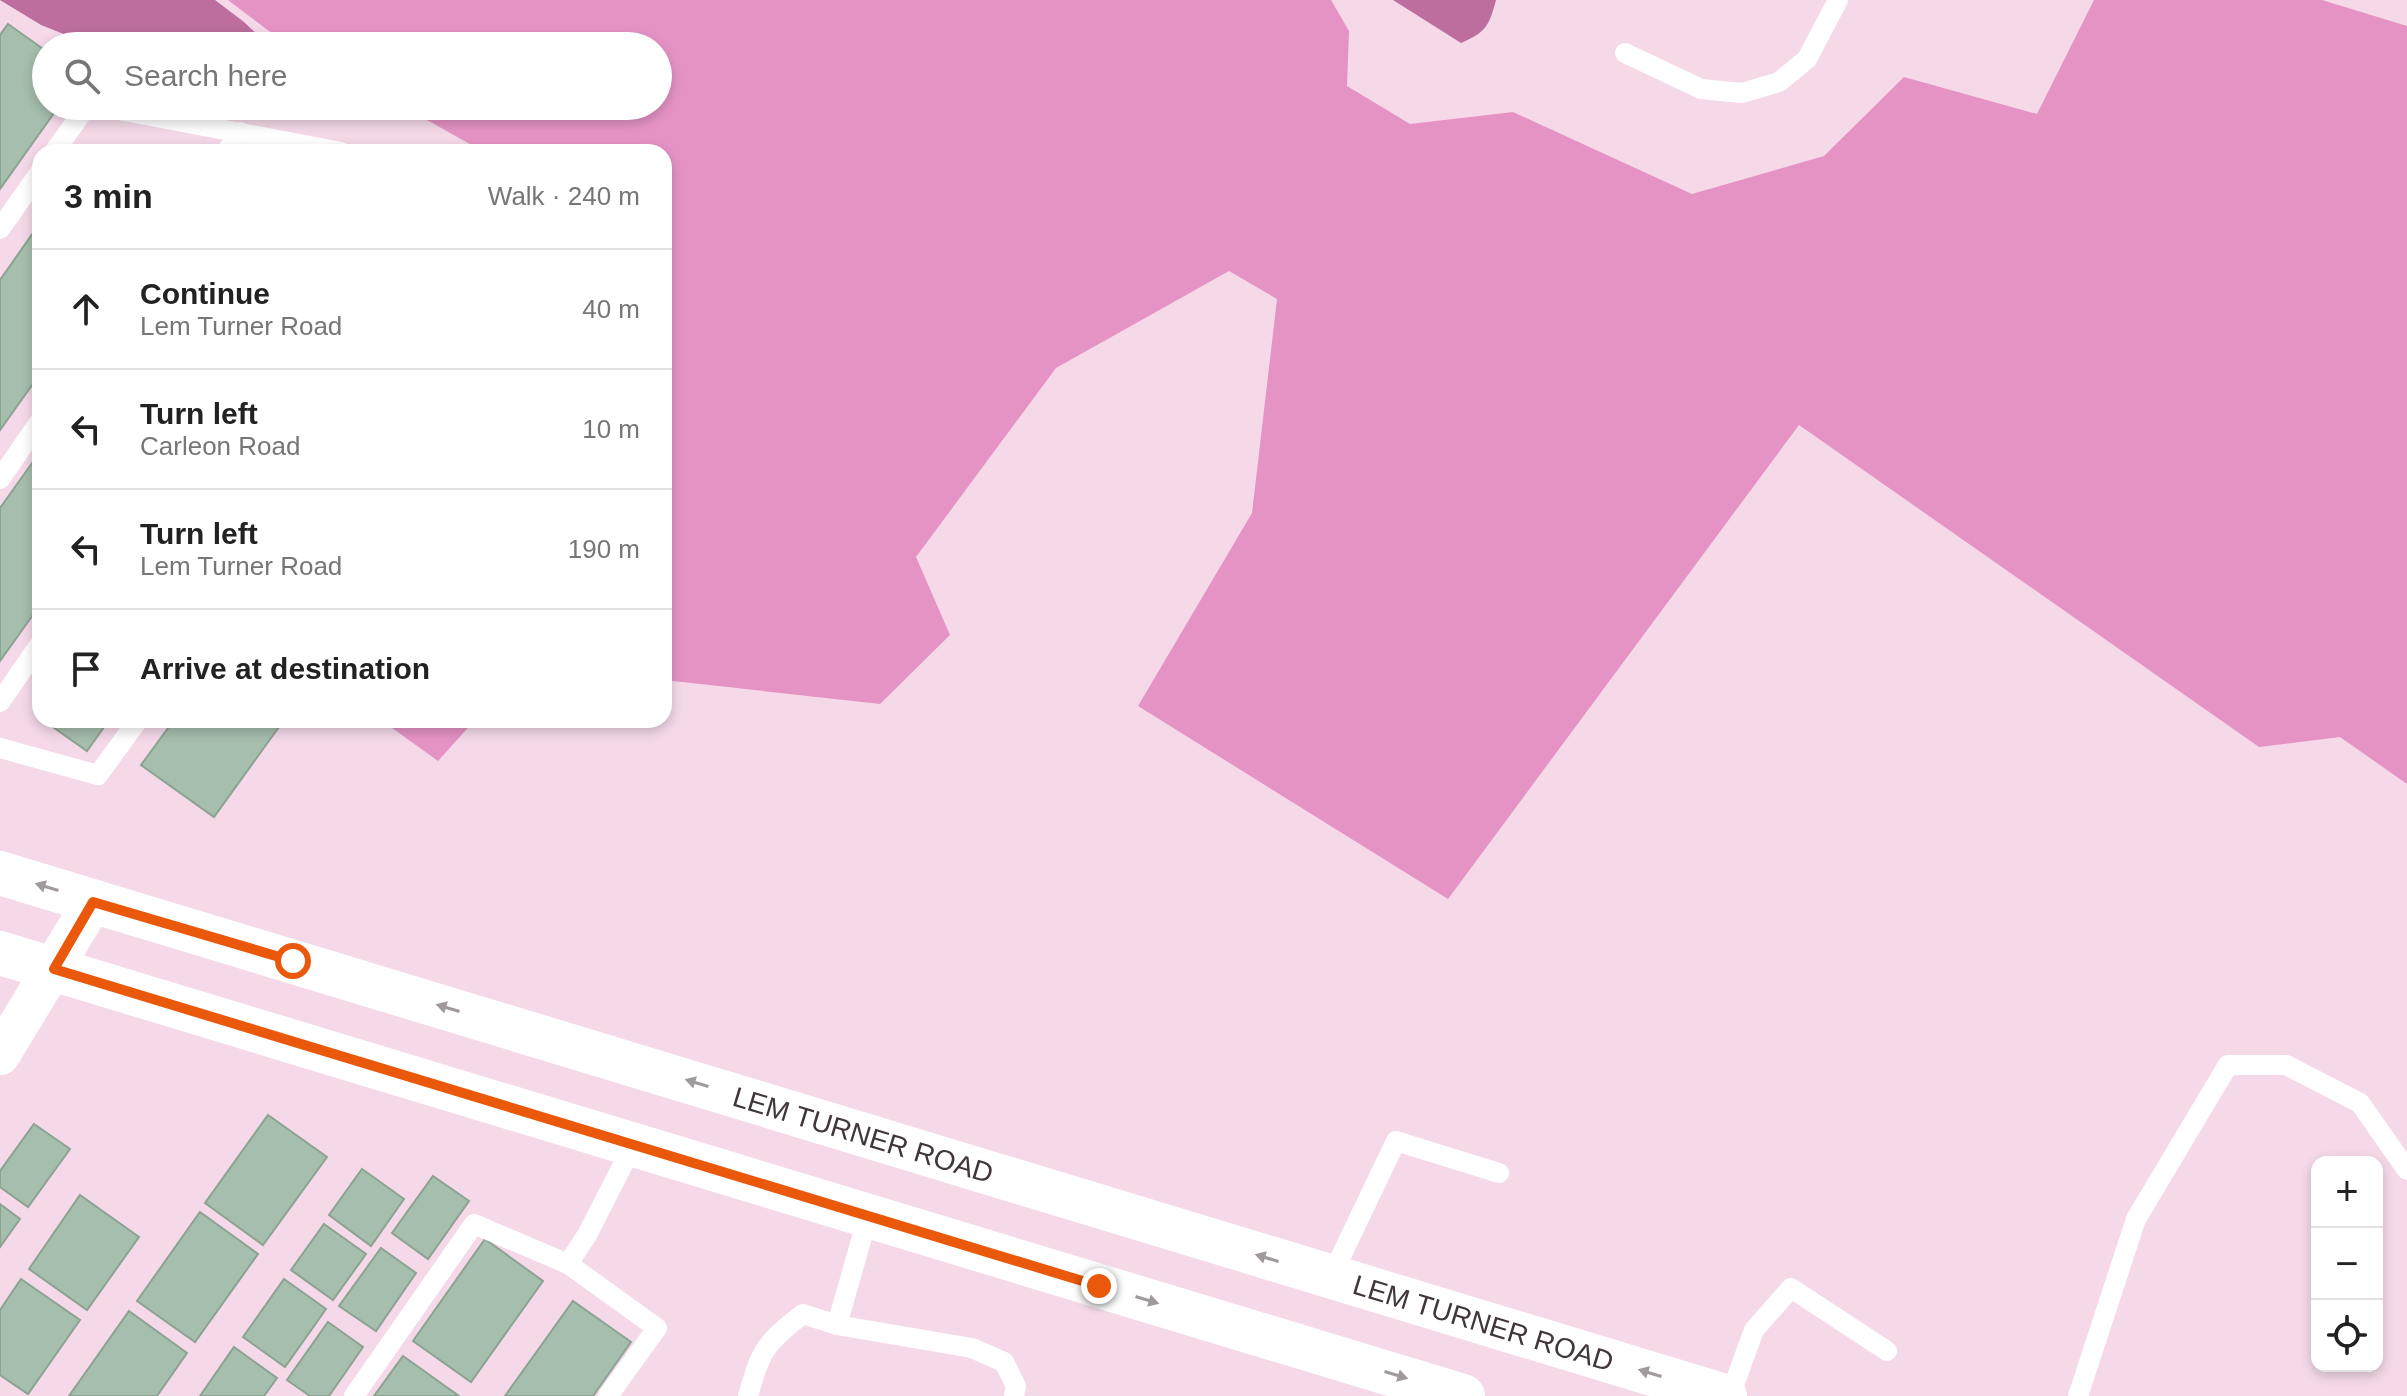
<!DOCTYPE html>
<html lang="en">
<head>
<meta charset="utf-8">
<style>
  :root { --surface:#fff; --page:#f2f2f2; --text:#222; --muted:#767676; --line:#e0e0e0 }
  body { margin:0; font-family:Helvetica,sans-serif; background:var(--page); color:var(--text) }
  .controls { position:absolute; right:24px; bottom:24px; display:grid; overflow:hidden; border-radius:16px; box-shadow:0 4px 12px #0003 }
  .controls button { width:72px; height:72px; display:grid; place-items:center; padding:0; border:0; border-bottom:2px solid var(--line); background:var(--surface); color:var(--text); font:40px sans-serif }
  .stop { position:absolute; width:24px; height:24px; margin:-18px; border:6px solid #ea580c; border-radius:50%; background:#fff }
  .stop.end { background:#ea580c; border-color:#fff; box-shadow:0 2px 8px #0008 }
  .list { margin:0; padding:0; list-style:none }
  h2 { display:flex; justify-content:space-between; align-items:center; height:104px; margin:0; padding:0 32px; font-size:34px }
  h2 small { font-size:26px; font-weight:400; color:var(--muted) }
  .list li { display:grid; grid-template-columns:52px 1fr auto; gap:24px; align-items:center; box-sizing:border-box; height:120px; padding:0 32px; border-top:2px solid var(--line) }
  .list b { display:block; font-size:30px; white-space:nowrap }
  .list p { margin:0; font-size:26px; white-space:nowrap; color:var(--muted) }
  .list em { font-size:26px; font-style:normal; color:var(--muted) }
  .icon { flex:none; width:44px; height:44px; fill:none; stroke:currentColor; stroke-width:2; stroke-linecap:round; stroke-linejoin:round }
  .map { position:relative; flex:none; width:2407px; height:1396px; overflow:hidden }
  .search { position:absolute; background:var(--surface); box-shadow:0 4px 12px #0003; left:32px; top:32px; width:640px; height:88px; display:flex; align-items:center; gap:20px; box-sizing:border-box; padding:0 28px; border-radius:44px; color:var(--muted); font-size:30px }
  .panel { position:absolute; background:var(--surface); box-shadow:0 4px 12px #0003; left:32px; top:144px; width:640px; height:584px; border-radius:24px }
  .map>svg:first-child { display:block }
  .forest { fill:#e593c5 }
  .water { fill:#bd6e9e }
  .building { fill:#a6bead; stroke:#8ca392; stroke-width:2 }
  .lines { fill:none; stroke-linecap:round; stroke-linejoin:round }
  .lane { stroke:#fff; stroke-width:20 }
  .street { stroke:#fff; stroke-width:40 }
  .secondary { stroke:#fff; stroke-width:44 }
  .oneway { fill:#a09a9e }
  .route { stroke:#ea580c; stroke-width:10 }
  .labels { text-anchor:middle; stroke-width:6; stroke-linejoin:round; paint-order:stroke }
  .street-label { font-size:28px; fill:#40363c; stroke:#f5d9e9 }
</style>
</head>
<body>
<div class="map">
<svg width="2407" height="1396" viewBox="0 0 2407 1396">
  <rect width="100%" height="100%" fill="#f5d9e9"/>
  <g class="forest">
    <path d="M228 0H1331L1349 31 1347 86 1410 124 1513 112 1692 194 1824 156 1904 77 2037 114 2094 0H2322L2407 26V784L2340 737 2259 747 1799 425 1448 899 1138 706 1252 513 1277 299 1229 271 1056 368 916 557 950 635 880 704 664 680V152H484L402 106H658V46H295L273 34Z"/>
    <path d="M381 720H475L438 761Z"/>
  </g>
  <g class="water">
    <path d="M0 0H215L244 22 259 36 215 46H94L41 25Z"/>
    <path d="M1393 0H1496C1489 26 1486 32 1461 43Z"/>
  </g>
  <g class="building">
    <path d="M8 24 46 51V106H59L0 189V35Z"/>
    <path d="M40 223V374L0 430V280Z"/>
    <path d="M40 452V605L0 661V508Z"/>
    <path d="M43 720H109L87 751Z"/>
    <path d="M174 720H284L214 817 141 765Z"/>
    <path d="M268 1115 327 1157 263 1245 205 1203Z"/>
    <path d="M34 1124 70 1149 28 1207 0 1187V1171Z"/>
    <path d="M362 1169 404 1199 371 1246 329 1215Z"/>
    <path d="M433 1176 469 1201 428 1259 392 1233Z"/>
    <path d="M80 1195 139 1237 87 1310 29 1269Z"/>
    <path d="M0 1204 20 1219 0 1247Z"/>
    <path d="M200 1212 258 1254 195 1342 137 1301Z"/>
    <path d="M324 1224 366 1254 333 1300 291 1270Z"/>
    <path d="M485 1239 543 1281 471 1382 413 1341Z"/>
    <path d="M381 1248 416 1273 376 1331 339 1306Z"/>
    <path d="M21 1279 80 1320 28 1394 0 1375V1310Z"/>
    <path d="M284 1279 326 1309 285 1367 243 1337Z"/>
    <path d="M573 1301 631 1342 593 1396H505Z"/>
    <path d="M129 1311 187 1353 157 1396H69Z"/>
    <path d="M328 1322 363 1347 329 1396H310L287 1380Z"/>
    <path d="M234 1347 277 1378 264 1396H200Z"/>
    <path d="M403 1356 459 1396H374Z"/>
  </g>
  <g class="lines">
    <g class="lane">
      <path d="M1625 53 1701 89 1742 93 1779 82 1807 59 1838 0"/>
      <path d="M98 106 341 152"/>
      <path d="M54 152 87 106"/>
      <path d="M226 152 240 132"/>
      <path d="M0 229 40 172"/>
      <path d="M0 479 40 421"/>
      <path d="M0 702 40 644"/>
      <path d="M0 748 98 775 138 720"/>
      <path d="M868 1216 837 1325 972 1348 1004 1362 1016 1386 1014 1396"/>
      <path d="M568 1264 587 1235 633 1145"/>
      <path d="M1331 1277 1396 1141 1499 1173"/>
      <path d="M354 1396 474 1224 568 1264 657 1328 608 1396"/>
      <path d="M748 1396C761 1350 765 1343 803 1314L837 1325"/>
      <path d="M1730 1396 1754 1330 1791 1288 1887 1351"/>
      <path d="M2078 1396 2136 1219 2228 1065H2286L2360 1103 2407 1170"/>
    </g>
    <path class="street" d="M0 1055 93 902"/>
    <g class="secondary">
      <path id="s1" d="M0 873 1725 1396"/>
      <path d="M0 953 1463 1396"/>
    </g>
  </g>
  <defs><path id="oneway-solid" d="M-6-.8H1V-3.2L6.5 0L1 3.2V.8H-6Z" transform="scale(2)"/></defs>
  <g class="oneway">
    <use href="#oneway-solid" transform="translate(47 887) rotate(-163)"/>
    <use href="#oneway-solid" transform="translate(448 1008) rotate(-163)"/>
    <use href="#oneway-solid" transform="translate(697 1083) rotate(-163)"/>
    <use href="#oneway-solid" transform="translate(1267 1258) rotate(-163)"/>
    <use href="#oneway-solid" transform="translate(1147 1300) rotate(17)"/>
    <use href="#oneway-solid" transform="translate(1650 1373) rotate(-163)"/>
    <use href="#oneway-solid" transform="translate(1396 1375) rotate(17)"/>
  </g>
  <g class="lines">
    <path class="route" d="M293 961 93 902 54 969 1099 1286"/>
  </g>
  <g class="labels">
    <g class="street-label">
      <text dy="10" stroke="none"><textPath href="#s1" startOffset="902">LEM TURNER ROAD</textPath></text>
      <text dy="10" stroke="none"><textPath href="#s1" startOffset="1550">LEM TURNER ROAD</textPath></text>
    </g>
  </g>
</svg>
<div class="controls">
<button>+</button>
<button>−</button>
<button><svg class="icon" aria-label="locate" viewBox="0 0 24 24"><circle cx="12" cy="12" r="6"/><path d="M12 2v4M12 18v4M2 12h4M18 12h4"/></svg></button>
</div>
<div class="stop" style="left:293px;top:961px"></div>
<div class="stop end" style="left:1099px;top:1286px"></div>
<div class="search"><svg class="icon" aria-label="search" viewBox="0 0 24 24"><circle cx="10" cy="10" r="6"/><path d="M15 15l6 6"/></svg>Search here</div>
<section class="panel">
<h2>3 min<small>Walk · 240 m</small></h2>
<ul class="list">
<li><svg class="icon" aria-label="ahead" viewBox="0 0 24 24"><path d="M12 20V5M6 11l6-6 6 6"/></svg><div><b>Continue</b><p>Lem Turner Road</p></div><em>40 m</em></li>
<li><svg class="icon" aria-label="left" viewBox="0 0 24 24"><path d="M17 20v-9H6M10 6l-5 5 5 5"/></svg><div><b>Turn left</b><p>Carleon Road</p></div><em>10 m</em></li>
<li><svg class="icon" aria-label="left" viewBox="0 0 24 24"><path d="M17 20v-9H6M10 6l-5 5 5 5"/></svg><div><b>Turn left</b><p>Lem Turner Road</p></div><em>190 m</em></li>
<li><svg class="icon" aria-label="arrive" viewBox="0 0 24 24"><path d="M6 21V4h12l-3 4 3 4H6"/></svg><div><b>Arrive at destination</b></div></li>
</ul>
</section>
</div>
</body>
</html>
